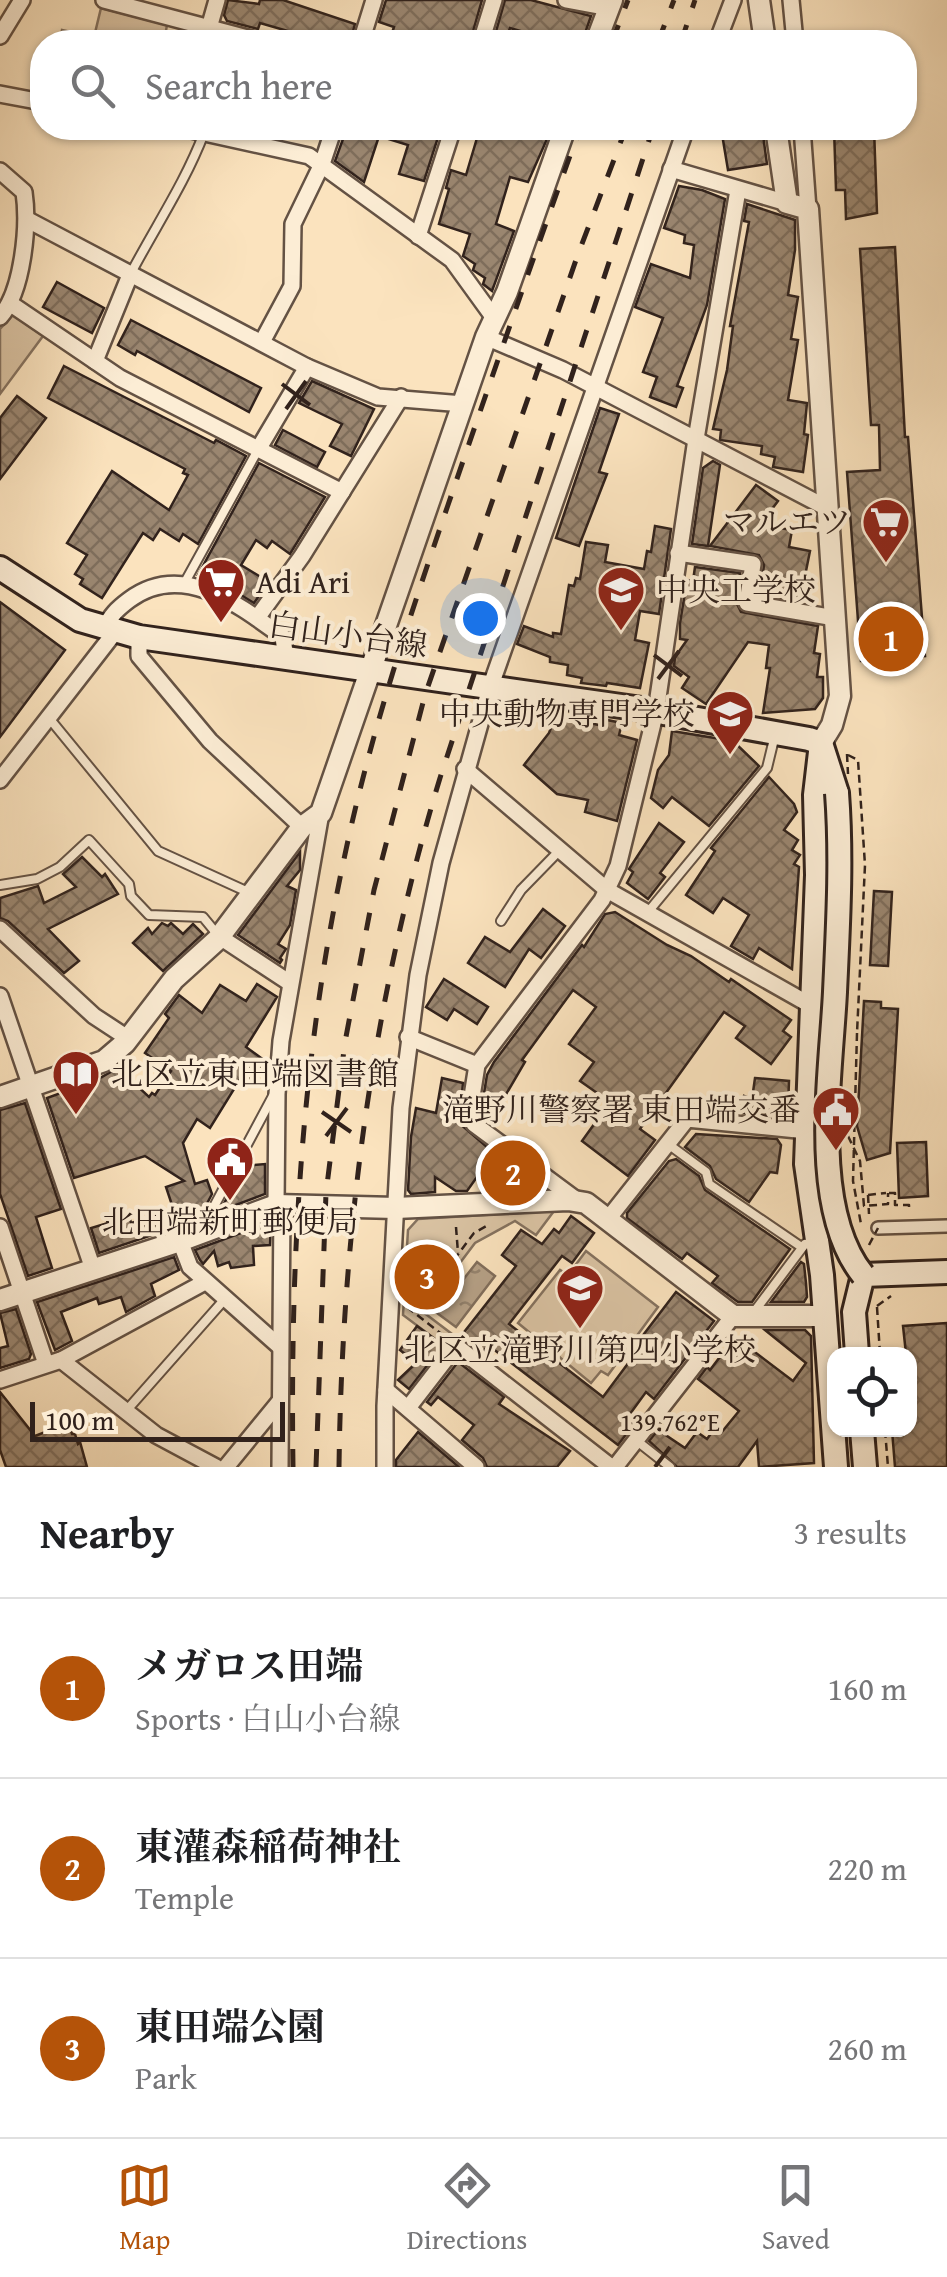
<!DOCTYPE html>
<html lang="en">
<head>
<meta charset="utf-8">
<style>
  :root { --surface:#fff; --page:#f2f2f2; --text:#202124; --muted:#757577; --line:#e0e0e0; --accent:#b45309 }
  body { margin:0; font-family:"Gentium Book Plus","Noto Serif JP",serif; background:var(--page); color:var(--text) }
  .controls { position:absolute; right:30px; bottom:30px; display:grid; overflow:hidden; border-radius:20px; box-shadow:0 2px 8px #0004 }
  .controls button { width:90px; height:90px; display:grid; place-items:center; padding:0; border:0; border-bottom:2px solid var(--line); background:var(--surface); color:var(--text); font:50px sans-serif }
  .scale { position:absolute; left:30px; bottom:25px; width:255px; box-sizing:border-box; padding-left:10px; border:5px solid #31221c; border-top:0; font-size:28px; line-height:35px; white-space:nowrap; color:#31221c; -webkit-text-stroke:8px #fcedd5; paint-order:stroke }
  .you { position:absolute; left:480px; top:618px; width:35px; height:35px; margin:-25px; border:8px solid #fff; border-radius:50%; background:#1a73e8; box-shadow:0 0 0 15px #1a73e833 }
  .badge { display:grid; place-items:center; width:65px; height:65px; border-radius:50%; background:var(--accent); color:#fff; font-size:32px; font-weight:700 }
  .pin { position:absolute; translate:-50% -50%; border:5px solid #fff; box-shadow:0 2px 10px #0006 }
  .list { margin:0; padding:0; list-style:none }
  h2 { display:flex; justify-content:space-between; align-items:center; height:130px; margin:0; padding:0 40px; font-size:42px }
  h2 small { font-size:32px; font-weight:400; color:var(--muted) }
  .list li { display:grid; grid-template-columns:65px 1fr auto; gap:30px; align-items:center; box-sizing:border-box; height:180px; padding:0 40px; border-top:2px solid var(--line) }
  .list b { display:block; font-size:38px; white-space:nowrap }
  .list p { margin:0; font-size:32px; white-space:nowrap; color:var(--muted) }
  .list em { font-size:32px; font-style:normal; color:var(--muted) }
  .icon { flex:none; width:55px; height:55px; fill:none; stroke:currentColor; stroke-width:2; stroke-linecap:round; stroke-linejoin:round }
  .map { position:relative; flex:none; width:947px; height:1467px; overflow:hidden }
  .search { position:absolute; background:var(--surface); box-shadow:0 2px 8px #0004; left:30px; right:30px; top:30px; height:110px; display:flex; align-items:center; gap:25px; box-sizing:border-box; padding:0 35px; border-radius:40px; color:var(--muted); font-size:38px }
  .sheet { height:670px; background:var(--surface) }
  nav { display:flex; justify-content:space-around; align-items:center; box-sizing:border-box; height:140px; border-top:2px solid var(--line); background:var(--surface); font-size:28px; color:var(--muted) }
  nav a { display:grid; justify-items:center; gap:5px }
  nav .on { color:var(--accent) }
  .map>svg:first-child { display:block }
  .green { fill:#d9c2a2; stroke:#85725f; stroke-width:2.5 }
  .water { fill:url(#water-ripples); stroke:#816e5c; stroke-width:2.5 }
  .building { fill:url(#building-cross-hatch); stroke:#31221c; stroke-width:2.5 }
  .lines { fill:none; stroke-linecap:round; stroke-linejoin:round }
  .service-casing { stroke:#645244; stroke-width:12 }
  .pedestrian-casing { stroke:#645244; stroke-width:16 }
  .minor-casing { stroke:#645244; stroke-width:20 }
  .tertiary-casing { stroke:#645244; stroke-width:25 }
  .secondary-casing { stroke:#31221c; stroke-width:28 }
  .path { stroke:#31221c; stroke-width:2.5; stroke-dasharray:8 5; stroke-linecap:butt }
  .service { stroke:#fcedd5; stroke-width:8 }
  .pedestrian { stroke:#fcedd5; stroke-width:11 }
  .minor { stroke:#fcedd5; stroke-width:15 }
  .tertiary { stroke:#fcedd5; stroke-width:20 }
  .secondary { stroke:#fcedd5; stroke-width:22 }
  .rail { stroke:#31221c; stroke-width:5; stroke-dasharray:18 18; stroke-linecap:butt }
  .secondary-bridge-casing { stroke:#31221c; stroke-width:28; stroke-linecap:butt }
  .path-bridge { stroke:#31221c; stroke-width:2.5; stroke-dasharray:8 5; stroke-linecap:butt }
  .secondary-bridge { stroke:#fcedd5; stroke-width:22 }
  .ticks { fill:none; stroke:#31221c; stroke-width:4 }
  .labels { text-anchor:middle; stroke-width:8; stroke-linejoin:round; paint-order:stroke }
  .poi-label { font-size:32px; fill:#31221c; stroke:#fcedd5; text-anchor:end }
  .street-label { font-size:32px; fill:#31221c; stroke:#fcedd5 }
  .ticks-label { font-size:25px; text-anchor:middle; fill:#31221c; stroke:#fcedd5; stroke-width:8; stroke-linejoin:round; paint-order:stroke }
</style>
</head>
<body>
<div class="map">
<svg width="947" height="1467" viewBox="0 0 947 1467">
  <defs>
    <pattern id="water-ripples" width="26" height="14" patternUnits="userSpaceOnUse" patternTransform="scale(2.5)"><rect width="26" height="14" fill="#b6a187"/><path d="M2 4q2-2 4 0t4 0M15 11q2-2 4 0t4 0" fill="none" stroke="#95836e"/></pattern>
    <pattern id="building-cross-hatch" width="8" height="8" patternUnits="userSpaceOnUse" patternTransform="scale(2.5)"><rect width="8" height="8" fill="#9a8670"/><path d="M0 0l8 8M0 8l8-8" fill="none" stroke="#7e6d5b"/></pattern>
  </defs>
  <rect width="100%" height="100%" fill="#fbe3be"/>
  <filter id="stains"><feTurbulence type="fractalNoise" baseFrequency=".002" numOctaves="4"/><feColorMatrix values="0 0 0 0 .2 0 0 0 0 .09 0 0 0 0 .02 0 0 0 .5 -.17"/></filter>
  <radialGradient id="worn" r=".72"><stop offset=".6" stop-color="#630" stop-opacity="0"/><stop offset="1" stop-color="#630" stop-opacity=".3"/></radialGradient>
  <g class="green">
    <path d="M101 8 167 25 164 42H60L62 30 94 37Z"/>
    <path d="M13 315 43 336 0 394V329Z"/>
    <path d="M554 1211 536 1235 515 1221 475 1243 423 1312 456 1337 447 1348 403 1315 408 1230 418 1219Z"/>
    <path d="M586 1251 658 1307 608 1375 601 1371 591 1383 518 1323 560 1270 568 1275Z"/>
  </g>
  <path class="water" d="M477 1262 495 1276 456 1327 437 1313Z"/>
  <g class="building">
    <path d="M228 0 259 4 260 0H283L355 24 350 42H326L260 23 258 29 227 21 224 15Z"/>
    <path d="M386 0H482L470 42 430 33 427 42H389L394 27 379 22Z"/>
    <path d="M505 0H531L591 16 582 42H559L510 28 505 42H493Z"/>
    <path d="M347 128H441L424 181 399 174 408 145 379 136 364 182 335 161Z"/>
    <path d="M480 128H515L547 139 528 182 510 177 496 224 514 231 492 291 483 284 485 278 473 270 475 264 463 256 470 234 439 224 449 189 446 188 451 170 466 175Z"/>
    <path d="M721 128H762L767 164 728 170Z"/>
    <path d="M834 128H874L877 213 846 219 845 190H836Z"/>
    <path d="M679 186 702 190 725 199 707 305 677 386 683 388 676 407 650 397 657 377 643 372 663 318 635 307 651 264 690 278 694 245 684 243 685 235 664 228Z"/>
    <path d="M747 204 795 220V250L788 295 798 297 791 339 798 340 788 400 807 403 804 434 808 435 803 472 773 467 775 457 761 454 762 446 720 440 721 430 713 429 727 370 733 326H730L749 222 744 221Z"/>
    <path d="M895 247 905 437H908L925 656 861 661 847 472 880 470 879 425H871L860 249Z"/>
    <path d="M57 282 104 308 92 333 43 307Z"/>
    <path d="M131 320 261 388 249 412 137 351 135 355 118 345Z"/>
    <path d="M64 366 214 443 216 440 246 456 198 544 183 534 179 541 160 529 153 540 143 533 102 598 80 584 83 579 75 574 87 555 67 543 112 471 169 510 188 475 183 473 185 469 48 398Z"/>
    <path d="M312 381 374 409 351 456 330 446 342 424 299 403Z"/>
    <path d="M17 396 46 418 0 479V418Z"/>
    <path d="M600 408 619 414 599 472 607 474 579 546 556 538Z"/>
    <path d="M283 430 325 452 317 467 275 445Z"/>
    <path d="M713 461 720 465 708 546 692 544 703 468Z"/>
    <path d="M259 463 325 497 290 554 272 541 267 548 256 540 241 565 269 582 254 603 216 580 198 575Z"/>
    <path d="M756 485 778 501 760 525 792 530 789 547 810 551 800 601 760 594 764 565 759 555 710 546Z"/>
    <path d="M655 526 671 529 659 614 640 611 635 640 649 643 640 688 607 683 606 686 581 683 582 678 567 675 568 665 550 662V657L517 644 524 626 553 637V633L561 634 569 585 574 586 576 578 580 579 586 542 608 545 605 562 644 569 647 551 651 552Z"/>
    <path d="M695 567 740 573 736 602 741 612 818 626 814 653 820 654 817 677H823V698L815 709 763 713 770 668H766L769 645 748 642 706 704 682 688 689 677 674 666 675 657 687 640 680 639V623L687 580 693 581Z"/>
    <path d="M0 602 65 650 0 737Z"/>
    <path d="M556 715 603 726 607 720 622 723 619 735 637 740 617 821 585 812 588 800 557 794 524 765 549 733Z"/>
    <path d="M672 731 733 741 759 766 709 826 672 797 663 808 651 798 658 770 669 755Z"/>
    <path d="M769 777 794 804 797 812 784 830 798 840 792 850 800 855 794 864 799 867 792 969 759 948 753 959 731 946 749 915 723 898 713 913 686 895 715 851 711 848Z"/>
    <path d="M659 823 684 842 660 873 665 877 648 899 627 883 633 872 629 869Z"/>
    <path d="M300 852V870L287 886 296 890 290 925 278 944 286 949 280 958 282 960 280 963 238 935Z"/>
    <path d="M82 857 102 877 105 874 118 894 48 929 79 961 64 973 8 921 0 918V898L38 886 44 903 76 887 63 874Z"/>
    <path d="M874 891 892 892 888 966 870 965Z"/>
    <path d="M543 909 565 926 541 958 529 949 505 987 468 963 485 937 510 952Z"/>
    <path d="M615 912 667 945 691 956 729 982 731 979 791 1020 783 1031 791 1037 771 1064 736 1038 745 1026 724 1012 640 1129 655 1140 628 1176 582 1141 610 1102 580 1081 594 1062 569 1044 596 1007 573 990 522 1060 525 1062 498 1108 483 1099 487 1075 494 1062 582 945 584 947 605 914Z"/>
    <path d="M162 923 168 926 171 923 183 934 193 924 203 934 163 971 133 943 148 928 152 934Z"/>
    <path d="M444 979 488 1007 477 1024 454 1009 447 1020 426 1007Z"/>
    <path d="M257 984 277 997 246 1047 268 1063 253 1084 242 1076 210 1128 197 1119 183 1143 195 1184 207 1180 212 1194 202 1213 190 1218 191 1222 99 1253 91 1228 108 1223 106 1218 128 1211 131 1223 174 1211 166 1187 184 1181 145 1156 74 1178 47 1098 77 1087 81 1098 100 1078 118 1068 149 1097 152 1093 155 1095 171 1071 145 1053 169 1018 165 1014 179 995 202 1013 220 985 246 1001Z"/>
    <path d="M864 1001 881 1002V1008L898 1009 890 1153 867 1160 857 1126Z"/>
    <path d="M442 1078 463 1083 459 1123 494 1153 467 1191H456L435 1177V1192L411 1194 408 1190 411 1137 416 1108 436 1113Z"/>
    <path d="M755 1078 789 1081 788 1109 781 1107 777 1117 740 1113 744 1096 752 1099Z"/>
    <path d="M25 1103 61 1209 36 1217 52 1268 28 1276 0 1194V1110Z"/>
    <path d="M696 1134 777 1139 781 1145 777 1173 770 1172 749 1202 716 1179 710 1166 685 1147Z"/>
    <path d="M926 1142 928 1196 899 1198 897 1143Z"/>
    <path d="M676 1159 699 1176 705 1190 790 1249 752 1302H738L712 1283 718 1276 687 1253 682 1259 627 1218V1213L669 1161Z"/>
    <path d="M265 1164V1194L220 1211 244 1166Z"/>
    <path d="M571 1216 594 1233 572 1263 562 1256 509 1324 603 1397 638 1350 634 1347 676 1292 714 1321 654 1399 646 1392 627 1418 634 1424 618 1445 488 1345 483 1352 461 1336 516 1266 502 1255 521 1230 542 1244 554 1229 559 1233Z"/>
    <path d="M271 1222 270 1245 253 1246 254 1265 231 1268 229 1262 218 1266 214 1251 203 1264 200 1260 195 1250Z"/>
    <path d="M174 1257 179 1270 151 1284 155 1296 126 1312 121 1297 99 1304 97 1298 61 1312 72 1341 55 1350 37 1302Z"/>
    <path d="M801 1262 804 1264 806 1283 807 1297 804 1302H771Z"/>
    <path d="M16 1309 31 1354 29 1359 0 1368V1348L8 1346 0 1313Z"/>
    <path d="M947 1323V1467H895L892 1430H910V1354H906L903 1326Z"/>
    <path d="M417 1326 443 1345 409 1389 398 1380 416 1363 400 1350Z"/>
    <path d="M765 1330H805L811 1336 814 1463 759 1467 757 1441 738 1467H677L649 1441 658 1430 685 1448 697 1432 707 1439 715 1428 721 1433 739 1411 698 1379 707 1367 710 1370 735 1337 793 1381 806 1363Z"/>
    <path d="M458 1362 504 1397 499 1404 570 1451 557 1467H487L483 1458 462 1440 474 1425 438 1397 431 1405 427 1402Z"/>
    <path d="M0 1392 35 1436 69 1423 72 1434H75L78 1444 80 1442 87 1467H6L0 1450Z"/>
    <path d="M418 1432 459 1467H396V1460Z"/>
  </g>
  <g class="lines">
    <g class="service-casing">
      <g id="service">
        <path d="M130 275C155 227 185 183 204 133"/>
        <path d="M184 584 259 448"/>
        <path d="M49 718 158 851 248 892"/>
        <path d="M0 885 37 879 60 867 89 840 129 884 131 896 149 915 203 917 217 934"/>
        <path d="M648 912 767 768 775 735"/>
        <path d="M501 921 521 890 560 850"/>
        <path d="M668 1144 706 1172 709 1184 800 1246"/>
        <path d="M202 1229 273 1096"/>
        <path d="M754 1312 805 1244"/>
        <path d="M126 1411 224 1300"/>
        <path d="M637 1441 670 1467"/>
      </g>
    </g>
    <g class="pedestrian-casing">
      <path id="pedestrian" d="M878 1228 947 1226"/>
    </g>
    <g class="minor-casing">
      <g id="minor">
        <path d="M104 0 263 42"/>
        <path d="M566 0 609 8"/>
        <path d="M791 0 795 42"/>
        <path d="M0 36 22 0"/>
        <path d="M205 42 217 0"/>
        <path d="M361 42 374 0"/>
        <path d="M481 42 494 0"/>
        <path d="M717 42 733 0"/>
        <path d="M0 94 42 102"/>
        <path d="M182 128 309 156 452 260 494 318"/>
        <path d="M802 128 808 209"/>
        <path d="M671 169 787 203"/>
        <path d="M0 171 24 192C29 226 23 291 0 317"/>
        <path d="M28 220 307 367 378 397 463 404"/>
        <path d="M418 236 453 128"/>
        <path d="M11 304 120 378 342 492"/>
        <path d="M486 337 563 370 827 508"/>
        <path d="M262 342 292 286 293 224 322 164 334 128"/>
        <path d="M95 361 130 275"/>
        <path d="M259 448 307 367"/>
        <path d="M678 553 753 564 747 603 835 618"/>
        <path d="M257 618 302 556 401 397"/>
        <path d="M104 629C111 615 117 609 129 600 182 560 239 605 283 637L286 660"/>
        <path d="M139 637V656L210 741 302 827"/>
        <path d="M465 769 607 890 812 1006"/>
        <path d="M0 780 115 632"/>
        <path d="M0 929 94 1016 129 1039"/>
        <path d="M220 937 290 983"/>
        <path d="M0 996 93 1269"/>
        <path d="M408 1037 477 1065"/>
        <path d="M578 1201 474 1124 470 1109 477 1065 602 900 618 866 656 711 696 439 738 190"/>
        <path d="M276 1205 277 1094 281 1041 321 813"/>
        <path d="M608 1219 687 1119 807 1131"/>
        <path d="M0 1227 46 1364"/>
        <path d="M180 1241 190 1267 279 1346"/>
        <path d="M61 1360 156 1435 216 1467"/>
        <path d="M0 1380 61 1360 205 1282"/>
        <path d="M386 1390 476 1467"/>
        <path d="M408 1408 456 1346 611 1467"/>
        <path d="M226 1467 280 1401"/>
        <path d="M280 1467 282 1205"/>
        <path d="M385 1467V1406L401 1108 418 975 441 863 490 688 686 128"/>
        <path d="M615 1467 733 1316"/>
      </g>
    </g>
    <g class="tertiary-casing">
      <g id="tertiary">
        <path d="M759 0 765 42"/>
        <path d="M596 42 612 0"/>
        <path d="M776 128 787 203 808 209 840 696 832 725 821 743"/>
        <path d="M0 1097 104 1061 125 1043 174 979 217 940 302 827 321 813 486 337 507 292 565 128"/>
        <path d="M0 1300 180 1241 276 1205 396 1208 568 1200 586 1203 733 1316H825"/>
      </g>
    </g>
    <g class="secondary-casing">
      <g id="secondary">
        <path d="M0 568 80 620 139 637 642 709 809 739 821 743 837 793"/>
        <path d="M820 752 815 795 817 875 806 1164 822 1275 836 1467"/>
        <path d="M857 1354 854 1312 863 1275 947 1272"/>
        <path d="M862 1430 865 1467"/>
      </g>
    </g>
    <g class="path">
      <path d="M848 755 858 760 865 865 857 1033"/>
      <path d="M848 1136 860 1161 864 1206 888 1204V1193"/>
      <path d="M889 1193H895V1205H909V1210"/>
      <path d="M868 1195 886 1193"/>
      <path d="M456 1227 458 1253"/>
      <path d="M409 1306 432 1289 474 1233 490 1224"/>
      <path d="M877 1306 891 1296"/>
      <path d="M407 1307 444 1336"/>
      <path d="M877 1307 880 1354"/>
      <path d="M885 1430 888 1467"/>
    </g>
    <use href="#service" class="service"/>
    <use href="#pedestrian" class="pedestrian"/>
    <use href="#minor" class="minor"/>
    <use href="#tertiary" class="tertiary"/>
    <use href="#secondary" class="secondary"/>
    <g class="rail">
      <path d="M612 42 628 0"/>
      <path d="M658 42 674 0"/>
      <path d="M681 42 695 0"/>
      <path d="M293 1467C290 1263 301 1059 344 859 369 739 408 621 448 505 491 379 535 253 580 128"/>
      <path d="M316 1467 326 1193 345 1042 374 890 425 695 577 257 626 128"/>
      <path d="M339 1467C342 1234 372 1001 440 778L653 128"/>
    </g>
    <g class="secondary-bridge-casing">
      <path id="secondary-bridge" d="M837 793C842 860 838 926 835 992 831 1074 809 1208 863 1275"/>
    </g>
    <g class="path-bridge">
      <path d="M847 754 848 774"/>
      <path d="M857 1033 853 1181 861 1224"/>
      <path d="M868 1195 869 1214"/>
      <path d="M869 1245 878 1228"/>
    </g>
    <use href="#secondary-bridge" class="secondary-bridge"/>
  </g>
  <path class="ticks" d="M282 384 310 405M286 409 306 381M654 655 682 676M658 679 679 651M322 1112 351 1132M326 1136 347 1108M655 1467 670 1447"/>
  <defs>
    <g id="supermarket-pin" transform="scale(2.5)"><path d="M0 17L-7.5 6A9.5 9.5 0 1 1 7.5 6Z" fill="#8f2418" stroke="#fcedd5"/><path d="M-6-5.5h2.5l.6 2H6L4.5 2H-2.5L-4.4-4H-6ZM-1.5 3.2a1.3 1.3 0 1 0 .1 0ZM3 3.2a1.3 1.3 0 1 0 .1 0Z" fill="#fff"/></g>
    <g id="school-pin" transform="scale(2.5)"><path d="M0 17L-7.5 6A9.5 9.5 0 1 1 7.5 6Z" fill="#8f2418" stroke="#fcedd5"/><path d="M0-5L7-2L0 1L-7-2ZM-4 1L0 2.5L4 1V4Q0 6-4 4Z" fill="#fff"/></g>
    <g id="library-pin" transform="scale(2.5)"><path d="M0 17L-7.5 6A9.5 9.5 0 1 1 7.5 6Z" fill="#8f2418" stroke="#fcedd5"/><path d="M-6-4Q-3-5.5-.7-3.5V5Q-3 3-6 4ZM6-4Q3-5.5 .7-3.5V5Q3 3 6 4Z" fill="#fff"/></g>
    <g id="civic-pin" transform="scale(2.5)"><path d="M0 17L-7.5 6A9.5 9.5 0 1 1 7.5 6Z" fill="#8f2418" stroke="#fcedd5"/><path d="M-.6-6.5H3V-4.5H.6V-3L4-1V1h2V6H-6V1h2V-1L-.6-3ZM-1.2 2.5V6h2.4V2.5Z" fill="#fff"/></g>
  </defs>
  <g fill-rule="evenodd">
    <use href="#supermarket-pin" x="886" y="522"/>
    <use href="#supermarket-pin" x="221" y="582"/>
    <use href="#school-pin" x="621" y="590"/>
    <use href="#school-pin" x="730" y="714"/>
    <use href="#library-pin" x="76" y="1074"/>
    <use href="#civic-pin" x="836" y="1110"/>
    <use href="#civic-pin" x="230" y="1160"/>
    <use href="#school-pin" x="580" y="1288"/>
  </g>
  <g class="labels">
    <g class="poi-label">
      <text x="851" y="533">マルエツ</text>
      <text x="256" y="593" text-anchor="start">Adi Ari</text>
      <text x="656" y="601" text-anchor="start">中央工学校</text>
      <text x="695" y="725">中央動物専門学校</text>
      <text x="111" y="1085" text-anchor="start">北区立東田端図書館</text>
      <text x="801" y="1121">滝野川警察署 東田端交番</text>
      <text x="230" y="1233" text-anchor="middle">北田端新町郵便局</text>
      <text x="580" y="1361" text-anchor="middle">北区立滝野川第四小学校</text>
    </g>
    <g class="street-label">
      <text transform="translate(348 635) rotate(8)" y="11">白山小台線</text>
    </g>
  </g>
  <g class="ticks-label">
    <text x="670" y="1431">139.762°E</text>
  </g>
  <rect width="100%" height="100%" filter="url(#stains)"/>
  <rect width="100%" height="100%" fill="url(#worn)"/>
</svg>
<div class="controls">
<button><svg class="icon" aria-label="locate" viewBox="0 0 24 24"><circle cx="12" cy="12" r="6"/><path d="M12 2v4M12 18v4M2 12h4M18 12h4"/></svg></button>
</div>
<div class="scale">100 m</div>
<div class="you"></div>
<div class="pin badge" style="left:891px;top:639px">1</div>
<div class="pin badge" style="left:513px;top:1173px">2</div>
<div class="pin badge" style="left:427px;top:1277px">3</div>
<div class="search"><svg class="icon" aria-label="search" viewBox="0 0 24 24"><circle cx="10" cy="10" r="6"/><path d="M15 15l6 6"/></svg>Search here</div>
</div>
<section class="sheet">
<h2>Nearby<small>3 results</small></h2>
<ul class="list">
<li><span class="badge">1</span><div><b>メガロス田端</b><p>Sports · 白山小台線</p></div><em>160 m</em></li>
<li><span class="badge">2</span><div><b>東灌森稲荷神社</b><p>Temple</p></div><em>220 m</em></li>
<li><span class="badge">3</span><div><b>東田端公園</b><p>Park</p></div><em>260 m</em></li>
</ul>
</section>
<nav>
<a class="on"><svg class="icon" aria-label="map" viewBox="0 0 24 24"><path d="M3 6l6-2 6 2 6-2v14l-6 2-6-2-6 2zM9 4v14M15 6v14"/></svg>Map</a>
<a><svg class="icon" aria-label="directions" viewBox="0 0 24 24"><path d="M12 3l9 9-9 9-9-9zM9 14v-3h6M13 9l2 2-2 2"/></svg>Directions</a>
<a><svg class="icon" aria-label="saved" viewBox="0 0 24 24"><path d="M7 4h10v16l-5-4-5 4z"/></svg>Saved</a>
</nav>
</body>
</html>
